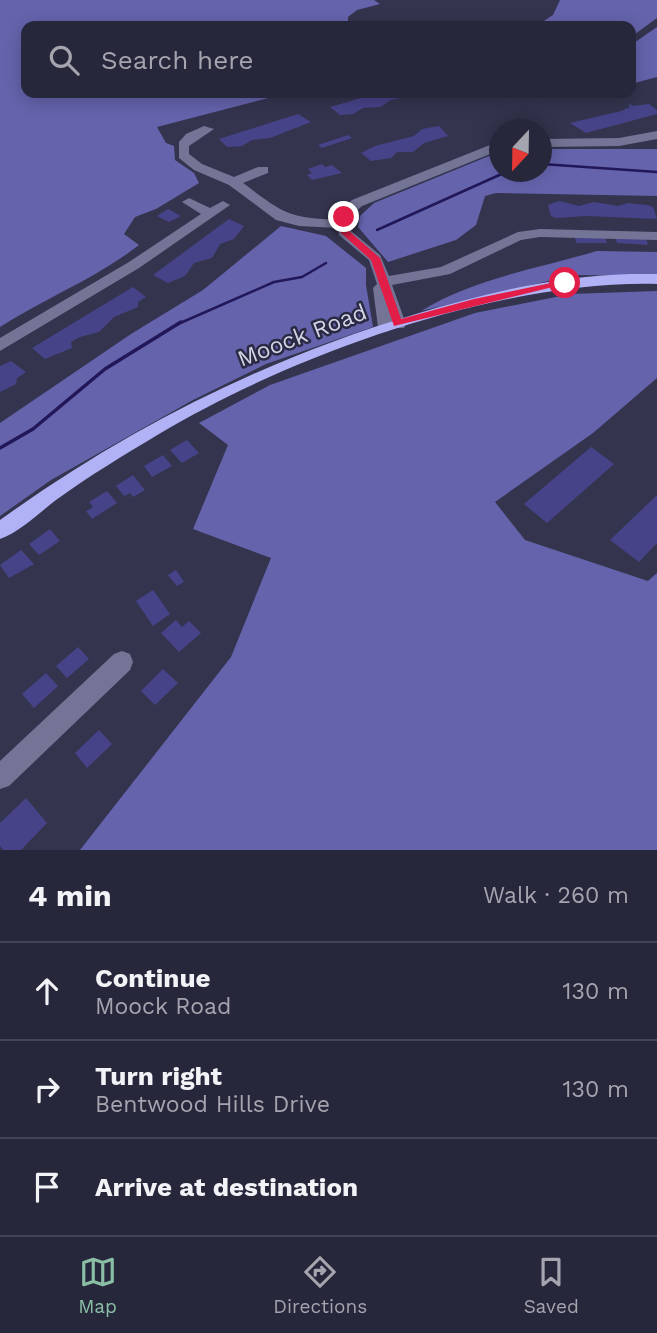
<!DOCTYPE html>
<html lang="en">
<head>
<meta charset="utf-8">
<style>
  :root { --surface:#27273b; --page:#333346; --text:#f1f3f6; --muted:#a4a5af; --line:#434455; --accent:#8abfa5 }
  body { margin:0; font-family:"Work Sans",sans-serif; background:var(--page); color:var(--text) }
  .compass { position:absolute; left:489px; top:119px; width:63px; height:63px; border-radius:50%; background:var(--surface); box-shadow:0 4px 18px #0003; rotate:202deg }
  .stop { position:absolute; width:21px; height:21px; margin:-16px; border:5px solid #e11d48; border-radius:50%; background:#fff }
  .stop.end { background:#e11d48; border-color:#fff; box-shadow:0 2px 7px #0008 }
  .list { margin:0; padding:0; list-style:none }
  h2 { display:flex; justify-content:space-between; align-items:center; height:91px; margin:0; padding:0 28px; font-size:30px }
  h2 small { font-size:23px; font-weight:400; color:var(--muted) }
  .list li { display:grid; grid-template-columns:46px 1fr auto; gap:21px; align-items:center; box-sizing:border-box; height:98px; padding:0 28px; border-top:2px solid var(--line) }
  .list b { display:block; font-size:26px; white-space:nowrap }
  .list p { margin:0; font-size:23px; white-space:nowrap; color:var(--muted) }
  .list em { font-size:23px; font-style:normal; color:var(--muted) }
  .icon { flex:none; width:38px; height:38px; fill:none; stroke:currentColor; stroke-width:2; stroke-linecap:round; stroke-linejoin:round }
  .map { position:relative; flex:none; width:657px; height:850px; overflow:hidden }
  .search { position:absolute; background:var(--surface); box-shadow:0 4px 18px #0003; left:21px; right:21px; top:21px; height:77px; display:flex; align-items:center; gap:18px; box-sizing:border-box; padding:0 24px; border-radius:14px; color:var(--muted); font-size:26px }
  .sheet { height:385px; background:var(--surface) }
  nav { display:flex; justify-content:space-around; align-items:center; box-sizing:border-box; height:98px; border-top:2px solid var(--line); background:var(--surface); font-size:19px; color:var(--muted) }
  nav a { display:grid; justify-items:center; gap:4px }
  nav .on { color:var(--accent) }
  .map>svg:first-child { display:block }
  .forest { fill:#6563ac }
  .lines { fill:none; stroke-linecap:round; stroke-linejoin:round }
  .stream-far1 { stroke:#221759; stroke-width:2.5 }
  .stream { stroke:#221759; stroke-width:3.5 }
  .building { fill:#474389 }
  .minor { fill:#747596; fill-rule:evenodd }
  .major { fill:#b1b2f5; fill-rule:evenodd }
  .route { fill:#e11d48 }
  .labels { text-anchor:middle; stroke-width:5; stroke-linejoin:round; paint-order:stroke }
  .street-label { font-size:23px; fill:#d3d4e6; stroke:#2a2a44 }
</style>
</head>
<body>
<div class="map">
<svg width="657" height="850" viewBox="0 0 657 850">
  <rect width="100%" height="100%" fill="#34344f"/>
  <g class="forest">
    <path d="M0 0H374L380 4 357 10 348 17V22L355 26H26V93H288L157 127 166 143 174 146 175 160 194 173 199 183 156 209 135 217 124 234 139 245C97 278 45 298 0 327Z"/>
    <path d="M560 0H657V18L631 37V26H536L553 15Z"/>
    <path d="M657 27V77L631 84V45Z"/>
    <path d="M542 149H657V196L496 193 485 196 476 225 456 240 388 262 358 227 360 216 374 203 489 156 499 154 500 172H542Z"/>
    <path d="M281 226 326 236 366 268V285L373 327 266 364 193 400 51 480 0 516V423L131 334 203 290Z"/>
    <path d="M597 251 657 252V276L574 275 421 311C475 278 537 269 597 251Z"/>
    <path d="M657 291V378L593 433 495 502 525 540 648 581 657 573V850H80L231 657 271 558 193 529 228 445 199 423 270 385 475 313 571 294Z"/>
  </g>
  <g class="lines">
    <g class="stream-far1">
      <path d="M542 164 657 172"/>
      <path d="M377 230 506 172"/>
      <path d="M178 324 274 282 302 277 326 263"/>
    </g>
    <path class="stream" d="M0 448 33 429 105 369 181 322"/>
  </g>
  <g class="building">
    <path d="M378 93 414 95 391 100 380 107 363 108 353 114 340 115 330 107Z"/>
    <path d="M628 103 633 106 649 104 657 110V114L586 133 570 123 621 111 630 107Z"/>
    <path d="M298 114 311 122 270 138 252 140 242 146 227 147 219 139Z"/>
    <path d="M439 126 448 136 424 143 413 152H397L391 158 371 161 361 153 375 146 414 136 422 129Z"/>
    <path d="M348 135 352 138 322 148 318 145Z"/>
    <path d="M322 164 325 167 332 165 342 173 312 180 307 175 312 173 308 169Z"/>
    <path d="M559 201 579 206 594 202 618 206 628 203 647 205 653 207 657 219 586 216 556 218 551 216 548 205Z"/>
    <path d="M168 209 181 216 169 222 157 216Z"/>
    <path d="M229 219 244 226 234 239 220 244 212 258 194 263 185 276 168 283 153 275Z"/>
    <path d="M575 237 605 238 607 243H576Z"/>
    <path d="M615 237 646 238 648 245 617 243Z"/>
    <path d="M133 287 146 297 138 302V307L114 317 99 332 80 337 71 342 72 348 45 359 32 348Z"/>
    <path d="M11 361 26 372 17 378 16 384 0 392V366Z"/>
    <path d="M187 440 199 453 182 463 170 450Z"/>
    <path d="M591 447 614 464 547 523 524 504Z"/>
    <path d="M163 455 172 466 152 477 144 466Z"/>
    <path d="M133 475 145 490 133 497 130 493 124 496 116 486Z"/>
    <path d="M107 491 117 503 92 519 86 511 93 507 89 502Z"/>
    <path d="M657 495V543L639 562 610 540Z"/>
    <path d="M50 529 60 541 39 555 29 544Z"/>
    <path d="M21 550 34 564 9 578 0 565Z"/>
    <path d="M176 570 184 582 177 586 168 575Z"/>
    <path d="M153 590 170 614 153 626 136 601Z"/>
    <path d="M176 620 182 627 189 621 201 633 179 652 161 633Z"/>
    <path d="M78 647 89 659 67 678 56 666Z"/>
    <path d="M163 669 178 683 155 705 141 691Z"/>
    <path d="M46 673 58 686 34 708 22 694Z"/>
    <path d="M99 730 112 744 87 768 75 753Z"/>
    <path d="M26 798 47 823 21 850H3L0 846V823Z"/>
  </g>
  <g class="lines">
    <g class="minor">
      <path d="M204 126 214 129 189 146V154L202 164 234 177 258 167H268V173L243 183C285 214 286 217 338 220L341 210 352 200 500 141V150L362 206 353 214 351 231 380 255 389 276 441 267 518 232 540 229 657 232V240L540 237 521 240 450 274 392 285 406 324 404 328H393L386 332 378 327 373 288 377 284 369 260 339 235 338 228 299 226 276 220 229 185 194 170 179 158V142L186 134Z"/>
      <path d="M657 131V139L619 146 542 147V139L619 138Z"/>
      <path d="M189 198 210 208 223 201 230 205 139 268 0 351V338L129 262 201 214 182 202Z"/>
      <path d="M122 651 130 654 133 662 130 670 9 786 0 789V761L114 654Z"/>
    </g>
    <path class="major" d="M630 274H657V284C500 280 293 354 159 434 124 455 89 476 56 500 39 513 20 532 0 539V520C128 428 265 359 416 314 486 293 556 276 630 274Z"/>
  </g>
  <path class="route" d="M341 215 349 217V231L380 258 401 319 474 299 565 280 569 283 394 326 371 260 340 232Z"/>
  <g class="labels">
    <g class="street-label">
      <text transform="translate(302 335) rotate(-21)" y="8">Moock Road</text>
    </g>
  </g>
</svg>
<svg class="compass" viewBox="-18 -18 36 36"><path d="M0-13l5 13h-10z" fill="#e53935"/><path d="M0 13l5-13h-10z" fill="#a4a5af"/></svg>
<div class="stop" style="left:565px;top:283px"></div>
<div class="stop end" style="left:344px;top:217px"></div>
<div class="search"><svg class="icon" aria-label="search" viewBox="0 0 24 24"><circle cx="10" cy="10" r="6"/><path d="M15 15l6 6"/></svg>Search here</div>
</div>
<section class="sheet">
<h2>4 min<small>Walk · 260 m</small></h2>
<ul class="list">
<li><svg class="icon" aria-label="ahead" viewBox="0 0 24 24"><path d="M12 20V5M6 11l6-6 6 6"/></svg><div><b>Continue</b><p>Moock Road</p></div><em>130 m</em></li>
<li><svg class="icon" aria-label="right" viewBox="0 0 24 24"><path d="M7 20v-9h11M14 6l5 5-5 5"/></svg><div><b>Turn right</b><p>Bentwood Hills Drive</p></div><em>130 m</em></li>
<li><svg class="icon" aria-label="arrive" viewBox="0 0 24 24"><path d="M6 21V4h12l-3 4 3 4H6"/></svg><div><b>Arrive at destination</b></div></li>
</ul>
</section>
<nav>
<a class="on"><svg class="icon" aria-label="map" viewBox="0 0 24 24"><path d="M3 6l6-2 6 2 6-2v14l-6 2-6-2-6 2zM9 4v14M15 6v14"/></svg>Map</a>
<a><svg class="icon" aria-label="directions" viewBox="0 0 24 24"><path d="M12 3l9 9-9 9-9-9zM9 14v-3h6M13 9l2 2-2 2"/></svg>Directions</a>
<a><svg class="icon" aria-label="saved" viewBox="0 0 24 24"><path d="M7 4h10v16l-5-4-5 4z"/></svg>Saved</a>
</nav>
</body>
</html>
